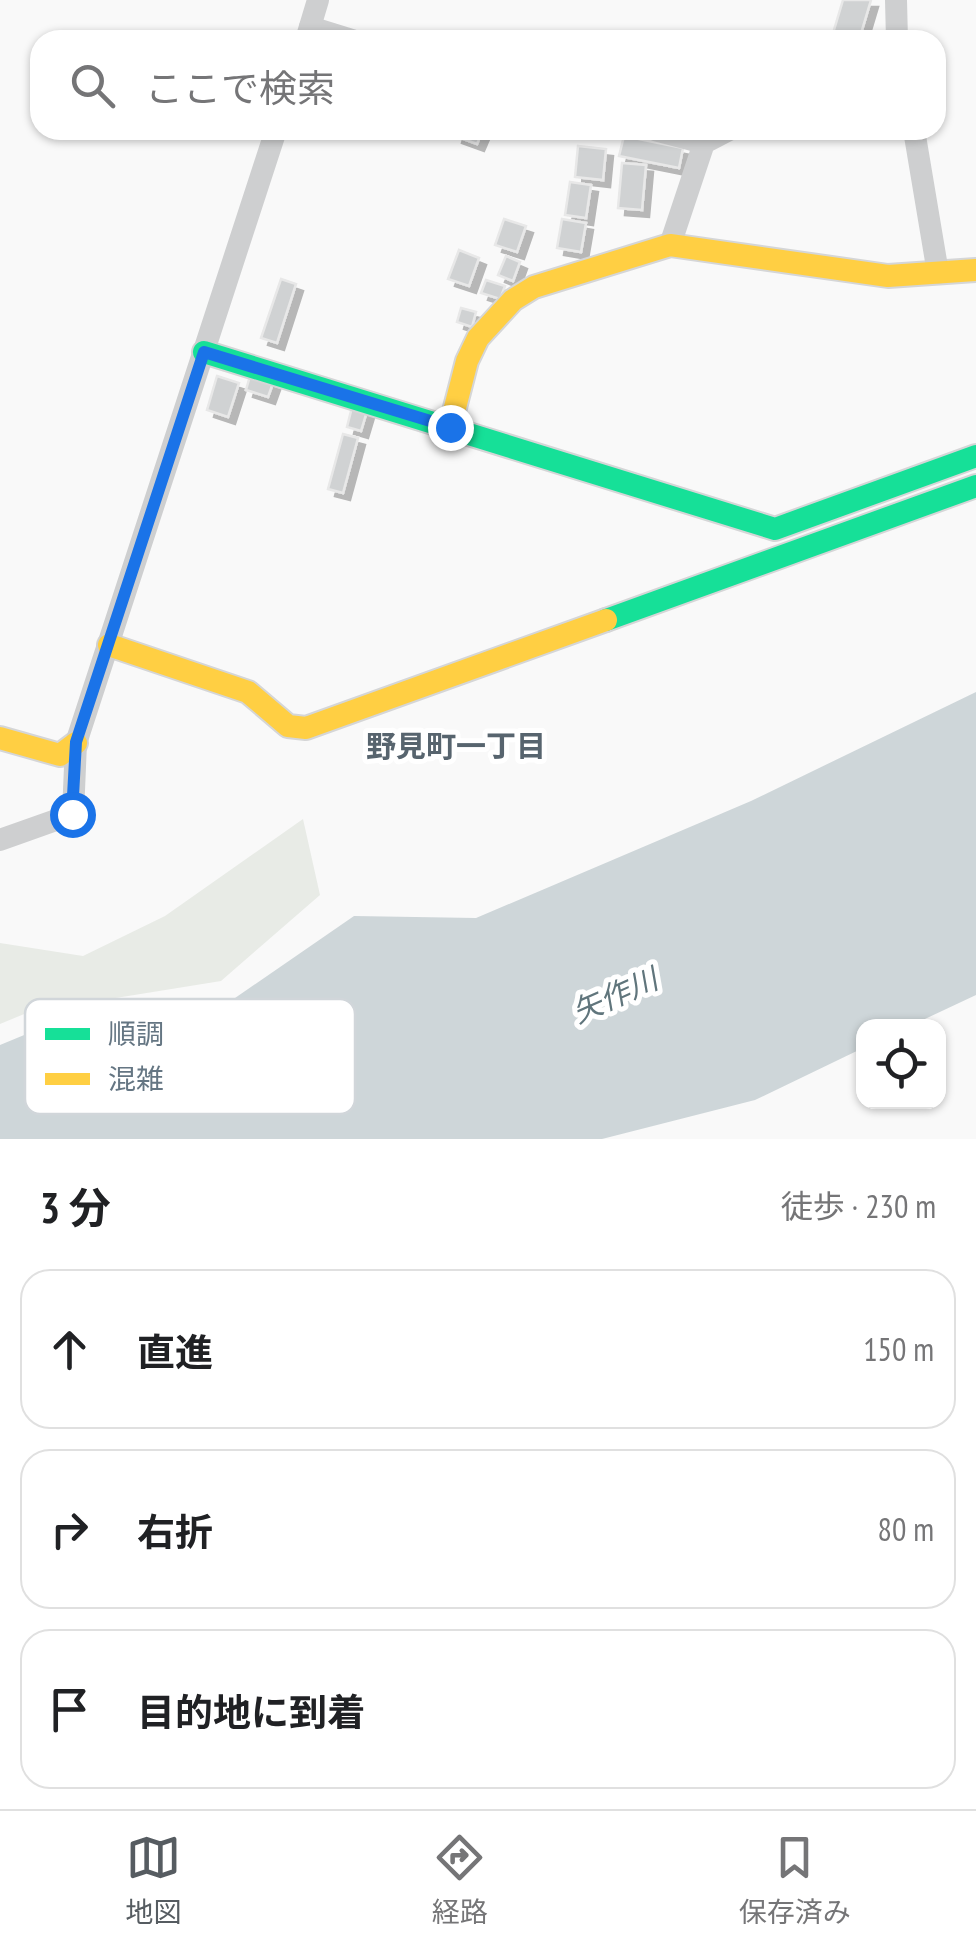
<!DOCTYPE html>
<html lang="ja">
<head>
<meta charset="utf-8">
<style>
  :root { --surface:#fff; --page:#f2f2f2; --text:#202124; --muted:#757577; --line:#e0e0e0; --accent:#565c61 }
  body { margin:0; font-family:"PT Sans Narrow","Noto Sans JP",sans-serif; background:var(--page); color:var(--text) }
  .controls { position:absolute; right:30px; bottom:30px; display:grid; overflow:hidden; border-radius:20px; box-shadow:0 2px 8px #0004 }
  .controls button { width:90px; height:90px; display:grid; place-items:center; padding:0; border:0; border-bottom:2px solid var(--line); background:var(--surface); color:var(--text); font:50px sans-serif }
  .stop { position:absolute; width:30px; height:30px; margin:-22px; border:8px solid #1a73e8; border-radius:50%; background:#fff }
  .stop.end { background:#1a73e8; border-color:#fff; box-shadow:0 2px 10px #0008 }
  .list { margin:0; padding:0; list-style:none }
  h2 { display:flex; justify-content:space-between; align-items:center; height:130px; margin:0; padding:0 40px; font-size:42px }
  h2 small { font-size:32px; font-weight:400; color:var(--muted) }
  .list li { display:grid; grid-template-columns:65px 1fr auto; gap:30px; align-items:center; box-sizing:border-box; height:160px; margin:0 20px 20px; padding:0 20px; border:2px solid var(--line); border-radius:30px }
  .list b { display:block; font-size:38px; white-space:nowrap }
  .list em { font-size:32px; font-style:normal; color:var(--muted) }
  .icon { flex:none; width:55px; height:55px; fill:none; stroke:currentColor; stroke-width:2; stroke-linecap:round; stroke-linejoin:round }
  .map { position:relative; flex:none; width:976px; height:1139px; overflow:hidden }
  .search { position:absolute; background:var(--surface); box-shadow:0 2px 8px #0004; left:30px; right:30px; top:30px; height:110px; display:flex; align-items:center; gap:25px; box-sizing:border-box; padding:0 35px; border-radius:30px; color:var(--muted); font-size:38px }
  .sheet { height:670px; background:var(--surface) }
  nav { display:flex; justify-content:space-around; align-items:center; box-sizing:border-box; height:140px; border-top:2px solid var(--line); background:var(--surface); font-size:28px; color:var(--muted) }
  nav a { display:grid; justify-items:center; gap:5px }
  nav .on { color:var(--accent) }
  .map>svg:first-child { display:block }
  .green { fill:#e8ebe6 }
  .water { fill:#ced6d9 }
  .building { fill:#d0d2d3; stroke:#e8e8e8; stroke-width:2.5; filter:url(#shadow) }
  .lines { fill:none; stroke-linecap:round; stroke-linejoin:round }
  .fast-casing { stroke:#d5d6d7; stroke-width:26 }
  .slow-casing { stroke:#d5d6d7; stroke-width:26 }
  .street { stroke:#cecfd0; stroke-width:22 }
  .fast { stroke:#16e098; stroke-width:22 }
  .slow { stroke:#ffcf43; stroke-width:22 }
  .route { stroke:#1a73e8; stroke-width:12 }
  .labels { text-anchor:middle; stroke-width:10; stroke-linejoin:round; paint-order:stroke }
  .neighbourhood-label { font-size:30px; font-weight:bold; fill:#57646e; stroke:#fff }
  .water-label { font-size:30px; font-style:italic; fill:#60757c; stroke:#fff }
  .key { fill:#fff; stroke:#d1d6da; stroke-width:2.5 }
  .key-label { font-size:28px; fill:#657683 }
</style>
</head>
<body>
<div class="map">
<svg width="976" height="1139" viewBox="0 0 976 1139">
  <defs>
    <filter id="shadow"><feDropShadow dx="7" dy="7" stdDeviation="0" flood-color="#0004"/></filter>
  </defs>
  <rect width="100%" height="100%" fill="#f9f9f9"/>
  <path class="green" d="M303 819 320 895 221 981 29 1012 0 1024V943L83 956 165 916Z"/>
  <path class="water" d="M976 692V995L910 1026H864L863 1048 755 1100 602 1139H0V1045L29 1033 222 1007 354 916 476 918 751 801Z"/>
  <g class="building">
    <path d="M843 0H871L859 40H831Z"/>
    <path d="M457 130H483L477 144 455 136Z"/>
    <path d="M624 136 683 148 679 168 619 156Z"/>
    <path d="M578 146 606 149 603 180 575 177Z"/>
    <path d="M622 163 646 165 642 210 618 208Z"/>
    <path d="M570 182 591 185 586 218 565 215Z"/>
    <path d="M504 219 526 226 517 252 495 245Z"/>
    <path d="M562 219 586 223 581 252 557 248Z"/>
    <path d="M459 250 479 258 469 286 448 279Z"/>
    <path d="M506 256 520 262 513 281 498 275Z"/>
    <path d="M281 279 296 284 277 343 261 338Z"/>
    <path d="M486 280 505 286 500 299 481 293Z"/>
    <path d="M461 308 476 312 472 327 457 322Z"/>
    <path d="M217 376 239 383 228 417 207 410Z"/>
    <path d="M250 376 273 383 268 397 246 390Z"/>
    <path d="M352 407 367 411 361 431 347 427Z"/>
    <path d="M343 434 358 438 343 493 328 489Z"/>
  </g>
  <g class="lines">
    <g class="fast-casing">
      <g id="fast">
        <path d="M204 352 775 529 976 456"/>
        <path d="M606 620 976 486"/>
      </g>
    </g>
    <g class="slow-casing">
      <g id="slow">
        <path d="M450 427 467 361 478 338 513 300 534 287 670 245 888 276 976 270"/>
        <path d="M109 645 248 692 288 726 306 728 606 620"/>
        <path d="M0 738 60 755 76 743"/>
      </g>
    </g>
    <g class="street">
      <path d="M896 0 897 40"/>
      <path d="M310 27 352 40"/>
      <path d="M306 40 318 0"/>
      <path d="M655 130 704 143"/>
      <path d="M914 130 938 273"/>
      <path d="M670 245 704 143 729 130"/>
      <path d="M0 840 73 814 76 743 276 130"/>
    </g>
    <use href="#fast" class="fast"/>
    <use href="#slow" class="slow"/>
  </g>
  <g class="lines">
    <path class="route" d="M72 814 76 742 204 352 450 427"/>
  </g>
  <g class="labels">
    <g class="neighbourhood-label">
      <text x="456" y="757">野見町一丁目</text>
    </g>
    <g class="water-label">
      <text transform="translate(615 996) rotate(-24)" y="10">矢作川</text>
    </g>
  </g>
  <rect x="25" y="999" width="330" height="115" rx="15" class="key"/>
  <rect x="45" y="1028" width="45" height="12" fill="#16e098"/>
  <rect x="45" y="1073" width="45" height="12" fill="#ffcf43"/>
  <g class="key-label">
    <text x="108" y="1044">順調</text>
    <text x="108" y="1089">混雑</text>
  </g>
</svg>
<div class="controls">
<button><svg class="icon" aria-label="locate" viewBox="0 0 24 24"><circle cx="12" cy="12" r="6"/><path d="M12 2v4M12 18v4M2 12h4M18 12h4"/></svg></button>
</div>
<div class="stop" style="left:72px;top:814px"></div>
<div class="stop end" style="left:450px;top:427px"></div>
<div class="search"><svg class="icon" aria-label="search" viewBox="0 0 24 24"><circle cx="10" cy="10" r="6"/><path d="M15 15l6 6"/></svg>ここで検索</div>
</div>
<section class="sheet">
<h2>3 分<small>徒歩 · 230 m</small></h2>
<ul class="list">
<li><svg class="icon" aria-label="ahead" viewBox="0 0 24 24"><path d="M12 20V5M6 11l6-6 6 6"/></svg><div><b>直進</b></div><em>150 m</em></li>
<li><svg class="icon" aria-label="right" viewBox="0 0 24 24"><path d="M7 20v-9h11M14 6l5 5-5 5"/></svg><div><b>右折</b></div><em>80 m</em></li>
<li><svg class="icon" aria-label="arrive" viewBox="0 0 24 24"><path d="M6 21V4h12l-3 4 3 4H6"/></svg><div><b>目的地に到着</b></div></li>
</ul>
</section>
<nav>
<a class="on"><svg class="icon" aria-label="map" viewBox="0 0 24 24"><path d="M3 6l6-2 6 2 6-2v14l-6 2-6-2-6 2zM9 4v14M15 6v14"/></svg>地図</a>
<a><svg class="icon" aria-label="directions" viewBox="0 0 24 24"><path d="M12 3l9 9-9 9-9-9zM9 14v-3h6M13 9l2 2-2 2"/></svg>経路</a>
<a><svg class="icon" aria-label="saved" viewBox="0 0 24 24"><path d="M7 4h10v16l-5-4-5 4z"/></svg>保存済み</a>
</nav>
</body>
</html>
